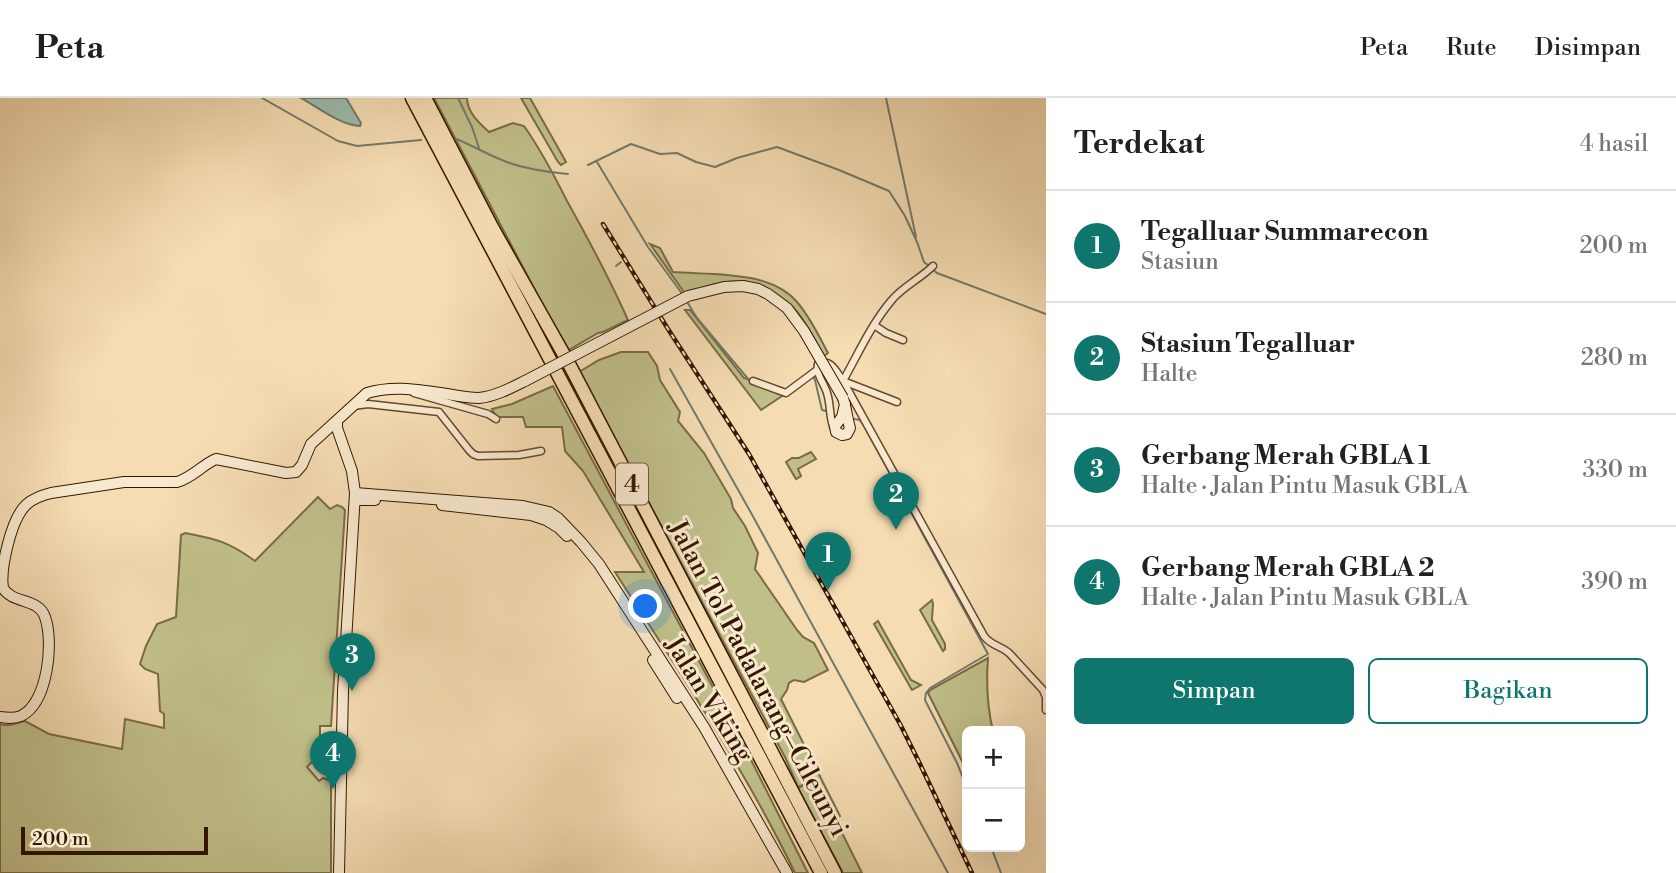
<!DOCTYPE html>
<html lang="id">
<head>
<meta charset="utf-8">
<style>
  :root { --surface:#fff; --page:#f2f2f2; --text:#202124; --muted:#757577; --line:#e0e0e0; --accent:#0f766e }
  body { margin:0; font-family:"Libre Bodoni",serif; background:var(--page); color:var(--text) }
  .controls { position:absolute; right:21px; bottom:21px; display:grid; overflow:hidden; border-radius:10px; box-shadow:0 7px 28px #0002 }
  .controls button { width:63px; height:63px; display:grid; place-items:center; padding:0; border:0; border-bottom:2px solid var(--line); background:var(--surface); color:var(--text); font:35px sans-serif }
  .scale { position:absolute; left:21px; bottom:18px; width:187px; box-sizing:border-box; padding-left:7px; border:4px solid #351701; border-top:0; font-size:19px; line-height:24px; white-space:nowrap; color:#351701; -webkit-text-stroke:5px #f8e8ce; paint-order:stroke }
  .you { position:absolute; left:646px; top:509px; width:24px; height:24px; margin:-18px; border:5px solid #fff; border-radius:50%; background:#1a73e8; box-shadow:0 0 0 10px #1a73e833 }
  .badge { display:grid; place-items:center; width:46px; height:46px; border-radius:50%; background:var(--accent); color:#fff; font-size:23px; font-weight:700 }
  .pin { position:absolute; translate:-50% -58px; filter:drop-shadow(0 2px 4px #0008) }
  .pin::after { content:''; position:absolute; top:37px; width:24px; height:21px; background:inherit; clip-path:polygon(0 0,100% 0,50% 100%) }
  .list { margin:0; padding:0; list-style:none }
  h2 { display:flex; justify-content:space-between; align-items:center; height:91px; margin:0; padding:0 28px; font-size:30px }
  h2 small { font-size:23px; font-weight:400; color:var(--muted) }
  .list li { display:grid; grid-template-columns:46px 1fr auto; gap:21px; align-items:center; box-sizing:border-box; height:112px; padding:0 28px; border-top:2px solid var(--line) }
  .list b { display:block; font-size:26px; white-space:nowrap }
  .list p { margin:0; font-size:23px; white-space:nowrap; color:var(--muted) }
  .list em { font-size:23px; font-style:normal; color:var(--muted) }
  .actions { display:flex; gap:14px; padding:21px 28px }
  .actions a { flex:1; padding:16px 0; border:2px solid var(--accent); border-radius:10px; text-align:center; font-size:24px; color:var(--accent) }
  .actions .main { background:var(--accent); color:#fff }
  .map { position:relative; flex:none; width:1046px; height:775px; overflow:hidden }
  header { display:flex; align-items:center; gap:42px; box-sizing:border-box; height:98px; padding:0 35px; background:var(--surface); border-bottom:2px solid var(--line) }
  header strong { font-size:33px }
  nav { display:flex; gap:38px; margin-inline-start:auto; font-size:24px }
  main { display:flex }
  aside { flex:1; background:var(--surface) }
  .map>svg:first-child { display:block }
  .green { fill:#c0bf8a; stroke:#7a6b46; stroke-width:2 }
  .water { fill:#9cbbaf; stroke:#737969; stroke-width:2 }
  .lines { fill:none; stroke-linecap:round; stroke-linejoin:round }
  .stream { stroke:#737969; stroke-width:2 }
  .street-casing { stroke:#65482e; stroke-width:9 }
  .secondary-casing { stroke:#351701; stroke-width:12 }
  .highway-casing { stroke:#351701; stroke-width:15 }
  .street { stroke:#f8e8ce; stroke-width:6 }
  .secondary { stroke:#f8e8ce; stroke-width:10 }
  .highway { stroke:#f5dcb3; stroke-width:12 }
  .rail-casing { stroke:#351701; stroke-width:4.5 }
  .rail { stroke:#f8e8ce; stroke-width:2; stroke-dasharray:5; stroke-linecap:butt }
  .secondary-bridge-casing { stroke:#351701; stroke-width:12; stroke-linecap:butt }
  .secondary-bridge { stroke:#f8e8ce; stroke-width:10 }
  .labels { text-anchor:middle; stroke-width:6; stroke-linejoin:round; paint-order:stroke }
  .shield { fill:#f8e8ce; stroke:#70563e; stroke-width:2 }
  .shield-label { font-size:24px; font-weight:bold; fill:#351701 }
  .street-label { font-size:26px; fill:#351701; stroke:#f8e8ce }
</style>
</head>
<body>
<header>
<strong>Peta</strong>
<nav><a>Peta</a><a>Rute</a><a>Disimpan</a></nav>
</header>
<main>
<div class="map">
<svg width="1046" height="775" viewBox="0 0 1046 775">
  <rect width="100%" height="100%" fill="#f5dcb3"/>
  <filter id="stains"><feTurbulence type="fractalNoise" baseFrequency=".00286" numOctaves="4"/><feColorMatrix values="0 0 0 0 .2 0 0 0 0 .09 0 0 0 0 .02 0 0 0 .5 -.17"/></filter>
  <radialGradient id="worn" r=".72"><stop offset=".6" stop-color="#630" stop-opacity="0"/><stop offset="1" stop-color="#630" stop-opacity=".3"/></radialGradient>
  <g class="green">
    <path d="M434 0H467C467 14 479 25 489 34L513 25 524 28C541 52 554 77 567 103 589 142 610 182 628 222L603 234 598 235 567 253Z"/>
    <path d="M521 0H530L566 64 561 67 558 64Z"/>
    <path d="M650 146 660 150 673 174C712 177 770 172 797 204 810 219 819 238 828 255L824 258C816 244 809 229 799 216 785 197 751 181 727 184 713 185 699 191 686 197Z"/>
    <path d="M685 212H690L744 280 785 296 761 312Z"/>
    <path d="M621 254H648L657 268 660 282 680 314 678 323 704 355 731 401 733 410 745 428 758 455 755 471 797 532 803 539 814 545 828 572 804 584 794 582 789 585 787 592 781 601 840 718 835 721 862 775H843L798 690 808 685 798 689 785 659 579 274 599 262Z"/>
    <path d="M553 288 742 644 808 775H795C744 669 678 572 615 474H644L583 373 565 353 562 329H526L523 319H496L492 311 512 306Z"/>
    <path d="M811 354 816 361 798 371 801 378 796 381 786 364 792 360H799Z"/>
    <path d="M318 399 330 411 337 407 342 409 345 412 331 628H320V656L307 669 319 683 323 680 331 683V775H0V626C8 629 17 625 25 623L49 636 122 651 125 621 164 630V616L160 613 158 576 145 571 140 566 146 548 157 526 176 519 181 437 185 435C217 441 229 444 255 463Z"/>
    <path d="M932 502 933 506 932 522 945 546V551L943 553 920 512Z"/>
    <path d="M878 523 911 582 921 587 912 592 874 526Z"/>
    <path d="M988 560C986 586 987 608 993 633H967V673L928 595 930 592Z"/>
  </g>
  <path class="water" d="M301 0H346L361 25 360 28C342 28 317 9 301 0Z"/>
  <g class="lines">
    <g class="stream">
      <path d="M262 0 338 43 357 48 421 42"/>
      <path d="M458 0 472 29 479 50"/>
      <path d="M886 0 916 139"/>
      <path d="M456 41C472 47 486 56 502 62 522 71 547 74 568 76"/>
      <path d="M597 64 648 149 683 197"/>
      <path d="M588 67 631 46 660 56 677 55 696 64 715 69 737 60 777 49 839 72 889 93 905 118 917 144 924 164 929 168"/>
      <path d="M616 168 621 164"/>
      <path d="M933 172 937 175 1046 216"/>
      <path d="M686 202 697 220 749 282"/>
      <path d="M670 271 750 413 948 775"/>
      <path d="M811 280H814L815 282 822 312 826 313"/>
      <path d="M854 321 860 322 864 328 988 556 930 590 926 595 925 602 957 665 967 690"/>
      <path d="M991 749 1001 775"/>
    </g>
    <g class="street-casing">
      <g id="street">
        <path d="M874 227 886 235 903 242"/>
        <path d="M753 283 786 295 817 272"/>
        <path d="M414 295 488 316 496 321"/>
        <path d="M897 304 843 283C858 256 871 227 891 203 902 189 920 181 933 168"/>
        <path d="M353 308 368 306 439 314 469 352 473 356 478 358 519 357 541 353"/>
        <path d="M834 331C829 320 831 307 827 295 824 285 816 277 818 266 830 259 837 275 843 283L984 538C991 548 1002 548 1010 556L1043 592 1046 599V612"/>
      </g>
    </g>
    <g class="secondary-casing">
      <g id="secondary">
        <path d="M843 300C846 309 847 320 850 330L847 336 842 337 836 334 835 328 842 319 845 306"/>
        <path d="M337 324V330L352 373 355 395 343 593 339 775"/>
        <path d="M355 395 523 408 549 414 558 420 581 444 599 466 704 629 787 775"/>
        <path d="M355 402H375"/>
        <path d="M442 407 531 417 546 422 559 430 567 438"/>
        <path d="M653 562 677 600"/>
        <path d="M0 619C7 620 14 621 21 618 48 605 54 544 45 519 39 500 12 506 3 490 0 471 11 420 27 406 34 400 43 397 51 395L124 384H177C192 380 202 367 216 361L286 375 296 374 302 367 311 346 367 295C394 287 419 292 447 296 458 298 469 300 479 300 496 298 511 290 525 283"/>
      </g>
    </g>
    <g class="highway-casing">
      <g id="highway">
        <path d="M412 0 821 775"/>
        <path d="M425 0 492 129 567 262 835 775"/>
      </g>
    </g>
    <use href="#street" class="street"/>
    <use href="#secondary" class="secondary"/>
    <use href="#highway" class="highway"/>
    <g class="rail-casing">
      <path id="rail" d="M603 126 668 231 749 356 900 626 919 664 972 775"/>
    </g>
    <use href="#rail" class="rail"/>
    <g class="secondary-bridge-casing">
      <path id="secondary-bridge" d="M525 283 688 198 724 189 743 188 758 191 768 196 787 210 804 233 843 300"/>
    </g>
    <use href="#secondary-bridge" class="secondary-bridge"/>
  </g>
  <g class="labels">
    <rect class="shield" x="616" y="365.5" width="32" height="41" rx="5"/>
    <g class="shield-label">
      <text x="632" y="394">4</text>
    </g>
    <g class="street-label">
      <text transform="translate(759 580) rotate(62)" y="9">Jalan Tol Padalarang–Cileunyi</text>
      <text transform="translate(710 601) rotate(58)" y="9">Jalan Viking</text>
    </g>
  </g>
  <rect width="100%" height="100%" filter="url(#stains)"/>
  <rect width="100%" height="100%" fill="url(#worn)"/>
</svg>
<div class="controls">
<button>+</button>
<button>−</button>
</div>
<div class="scale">200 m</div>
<div class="you"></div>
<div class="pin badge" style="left:828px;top:492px">1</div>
<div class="pin badge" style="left:896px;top:432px">2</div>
<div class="pin badge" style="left:352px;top:593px">3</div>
<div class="pin badge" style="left:333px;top:691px">4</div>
</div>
<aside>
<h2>Terdekat<small>4 hasil</small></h2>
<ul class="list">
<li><span class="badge">1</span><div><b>Tegalluar Summarecon</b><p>Stasiun</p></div><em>200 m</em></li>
<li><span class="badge">2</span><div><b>Stasiun Tegalluar</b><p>Halte</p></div><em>280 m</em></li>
<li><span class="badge">3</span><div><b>Gerbang Merah GBLA 1</b><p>Halte · Jalan Pintu Masuk GBLA</p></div><em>330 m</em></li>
<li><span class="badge">4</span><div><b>Gerbang Merah GBLA 2</b><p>Halte · Jalan Pintu Masuk GBLA</p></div><em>390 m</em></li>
</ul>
<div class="actions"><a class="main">Simpan</a><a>Bagikan</a></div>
</aside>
</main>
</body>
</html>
